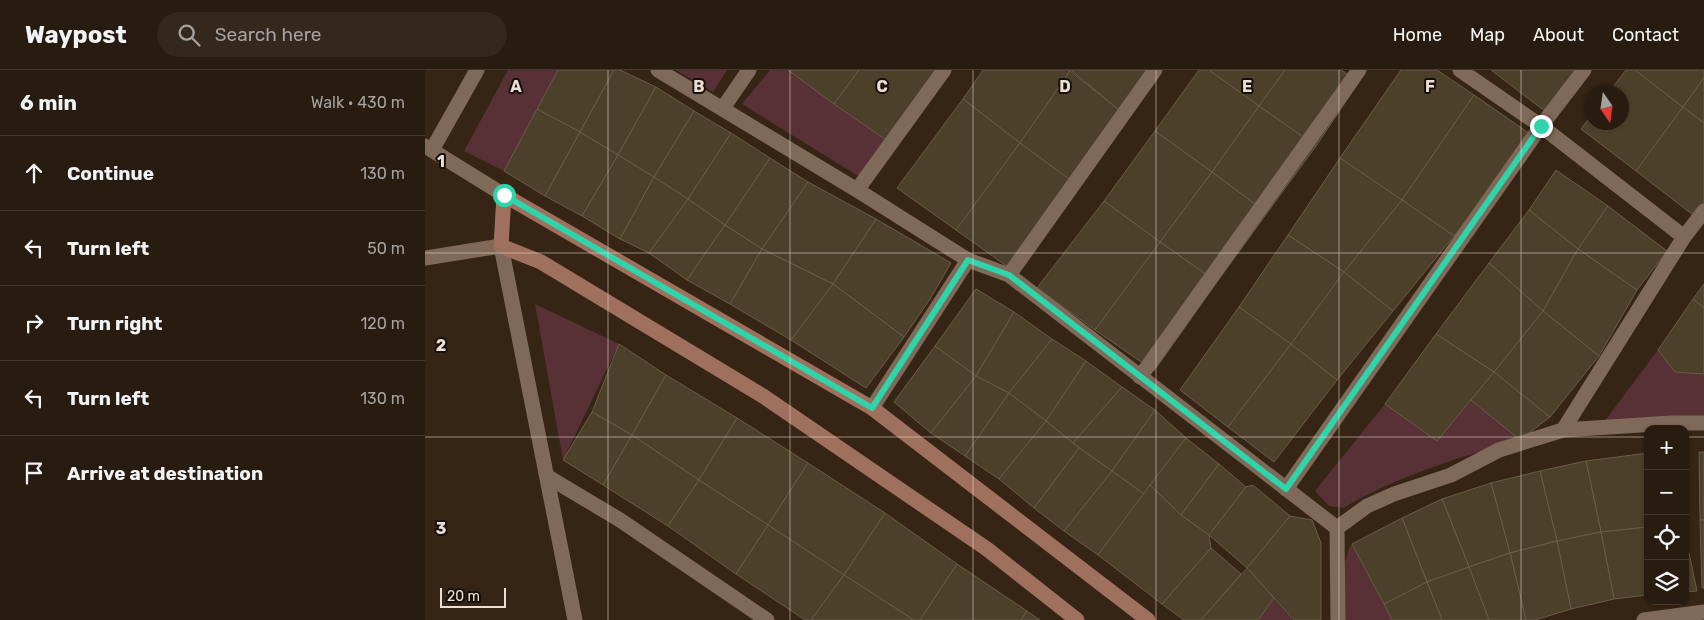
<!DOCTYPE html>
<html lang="en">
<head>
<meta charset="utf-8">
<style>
  :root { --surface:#281b10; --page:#34281e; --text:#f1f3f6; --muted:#a5a19f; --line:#443930 }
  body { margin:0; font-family:Rubik,sans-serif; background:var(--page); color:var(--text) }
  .controls { position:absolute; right:15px; bottom:15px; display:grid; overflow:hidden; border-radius:10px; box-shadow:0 1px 4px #0004 }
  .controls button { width:45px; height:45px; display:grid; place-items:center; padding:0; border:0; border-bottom:1px solid var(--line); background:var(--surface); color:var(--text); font:25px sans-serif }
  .compass { position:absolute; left:1159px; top:15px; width:45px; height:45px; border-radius:50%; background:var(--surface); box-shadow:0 1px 4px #0004; rotate:167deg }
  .scale { position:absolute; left:15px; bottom:12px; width:66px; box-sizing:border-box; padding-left:5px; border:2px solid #ebdfd6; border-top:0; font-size:14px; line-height:18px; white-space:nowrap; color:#ebdfd6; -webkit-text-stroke:4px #170f09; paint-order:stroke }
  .stop { position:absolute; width:15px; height:15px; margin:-11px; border:4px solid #30d4aa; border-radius:50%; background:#fff }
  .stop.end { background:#30d4aa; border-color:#fff; box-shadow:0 1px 5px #0008 }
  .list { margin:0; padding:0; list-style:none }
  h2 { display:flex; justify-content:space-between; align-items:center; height:65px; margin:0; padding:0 20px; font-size:21px }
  h2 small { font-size:16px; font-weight:400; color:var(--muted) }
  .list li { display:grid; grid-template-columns:32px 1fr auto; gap:15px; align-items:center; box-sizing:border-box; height:75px; padding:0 20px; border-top:1px solid var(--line) }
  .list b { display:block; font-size:19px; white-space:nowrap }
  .list em { font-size:16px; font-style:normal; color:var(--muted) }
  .icon { flex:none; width:28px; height:28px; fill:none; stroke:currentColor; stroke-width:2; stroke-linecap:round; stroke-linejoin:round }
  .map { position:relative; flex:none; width:1279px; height:550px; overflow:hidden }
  header { display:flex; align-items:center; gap:30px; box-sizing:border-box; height:70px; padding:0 25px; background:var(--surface); border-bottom:1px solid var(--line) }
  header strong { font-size:24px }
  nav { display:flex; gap:28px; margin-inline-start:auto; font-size:18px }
  .search { width:350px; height:45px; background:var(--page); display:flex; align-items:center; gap:12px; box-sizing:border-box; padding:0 18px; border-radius:28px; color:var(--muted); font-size:19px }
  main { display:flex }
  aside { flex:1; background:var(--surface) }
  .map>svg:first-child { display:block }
  .green { fill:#573135 }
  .building { fill:#4c402b; stroke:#6a5d47 }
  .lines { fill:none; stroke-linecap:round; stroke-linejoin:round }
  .street { stroke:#7f6959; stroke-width:15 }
  .secondary { stroke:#9f705d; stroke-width:15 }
  .route { stroke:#30d4aa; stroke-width:6 }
  .grid { fill:none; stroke:#ebdfd6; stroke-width:1; stroke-opacity:0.55 }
  .grid-label { font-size:16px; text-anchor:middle; font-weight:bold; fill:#ebdfd6; stroke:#170f09; stroke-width:4; stroke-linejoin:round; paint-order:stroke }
</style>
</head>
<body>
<header>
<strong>Waypost</strong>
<div class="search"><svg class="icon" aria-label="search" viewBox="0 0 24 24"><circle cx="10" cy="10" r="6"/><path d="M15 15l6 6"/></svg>Search here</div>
<nav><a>Home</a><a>Map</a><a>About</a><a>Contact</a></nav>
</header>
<main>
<aside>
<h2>6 min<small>Walk · 430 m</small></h2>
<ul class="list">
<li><svg class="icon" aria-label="ahead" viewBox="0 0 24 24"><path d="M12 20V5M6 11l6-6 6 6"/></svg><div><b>Continue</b></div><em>130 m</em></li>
<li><svg class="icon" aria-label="left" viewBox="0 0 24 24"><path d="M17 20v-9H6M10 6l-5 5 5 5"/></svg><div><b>Turn left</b></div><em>50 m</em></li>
<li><svg class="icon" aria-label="right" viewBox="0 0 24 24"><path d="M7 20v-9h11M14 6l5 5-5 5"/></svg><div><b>Turn right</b></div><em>120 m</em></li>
<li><svg class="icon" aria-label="left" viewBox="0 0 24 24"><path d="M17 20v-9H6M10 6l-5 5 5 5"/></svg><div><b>Turn left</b></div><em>130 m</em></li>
<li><svg class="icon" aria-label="arrive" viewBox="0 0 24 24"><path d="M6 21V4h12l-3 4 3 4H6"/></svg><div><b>Arrive at destination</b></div></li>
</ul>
</aside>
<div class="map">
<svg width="1279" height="550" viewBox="0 0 1279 550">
  <rect width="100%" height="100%" fill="#362415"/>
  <g class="green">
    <path d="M83 0H133L79 101 39 81Z"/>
    <path d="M251 0H302L288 22Z"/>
    <path d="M345 0H363L464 72 438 109 317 34Z"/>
    <path d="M110 234 194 274 138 390Z"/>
    <path d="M1233 280 1250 302 1279 304V357L1179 352Z"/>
    <path d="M1046 330 1095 370C1034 387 973 406 918 438L904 436 890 421 960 334 1012 371Z"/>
    <path d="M927 474 967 550H919C920 531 915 489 927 474Z"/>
    <path d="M849 528 869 550H833Z"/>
  </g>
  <g class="building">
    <path d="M133 0H189L155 62 112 39Z"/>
    <path d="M189 0H195L231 17 193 85 155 62Z"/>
    <path d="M363 0H434L409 34Z"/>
    <path d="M434 0H515L464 72 409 34Z"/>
    <path d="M558 0H644L645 1 595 73 538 29Z"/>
    <path d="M646 0H732L699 44Z"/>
    <path d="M774 0H784L834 36 787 102 730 61Z"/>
    <path d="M784 0H860L834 36Z"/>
    <path d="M860 0H916L934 12 891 76 834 36Z"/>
    <path d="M976 0H1012L1049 25 977 130 915 88Z"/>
    <path d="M1066 0H1159L1125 45Z"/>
    <path d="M1201 0H1210L1258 37 1211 101 1156 59 1166 46V52H1196V22H1184Z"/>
    <path d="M1210 0H1279V8L1258 37Z"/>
    <path d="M645 1 699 44 648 112 595 73Z"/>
    <path d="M1279 8V53L1258 37Z"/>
    <path d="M231 17 269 41 229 107 193 85Z"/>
    <path d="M1049 25 1108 66 1029 166 977 130Z"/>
    <path d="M538 29 595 73 531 160 472 118Z"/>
    <path d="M834 36 891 76 842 143 787 102Z"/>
    <path d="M1258 37 1279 53V139L1272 148 1211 101Z"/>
    <path d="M112 39 155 62 120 126 79 101Z"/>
    <path d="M269 41 306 63 263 129 229 107Z"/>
    <path d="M730 61 787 102 735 172 679 131Z"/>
    <path d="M155 62 193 85 157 146 120 126Z"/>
    <path d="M306 63 345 88 300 155 263 129Z"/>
    <path d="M595 73 648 112 583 197 531 160Z"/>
    <path d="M193 85 229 107 195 169 157 146Z"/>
    <path d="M345 88 383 112 337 179 300 155Z"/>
    <path d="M915 88 977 130 919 202 863 165Z"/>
    <path d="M1131 100 1183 136 1153 179 1104 140Z"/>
    <path d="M787 102 842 143 792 212 735 172Z"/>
    <path d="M229 107 263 129 224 183 195 169Z"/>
    <path d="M383 112 451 149 408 214 337 179Z"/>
    <path d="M263 129 300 155 262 210 224 183Z"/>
    <path d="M977 130 1029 166 968 241 919 202Z"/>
    <path d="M679 131 735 172 670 260 612 218Z"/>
    <path d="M1183 136 1242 181 1212 220 1153 179Z"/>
    <path d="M1104 140 1153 179 1118 241 1064 193Z"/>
    <path d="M451 149 526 193 505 229 479 267 408 214Z"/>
    <path d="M300 155 337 179 305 234 262 210Z"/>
    <path d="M863 165 919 202 866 274 814 237Z"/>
    <path d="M735 172 792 212 729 301 670 260Z"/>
    <path d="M337 179 408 214 366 270 305 234Z"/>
    <path d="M1153 179 1212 220 1174 286 1118 241Z"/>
    <path d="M1064 193 1118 241 1069 302 1011 264Z"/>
    <path d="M919 202 968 241 912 310 866 274Z"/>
    <path d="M408 214 479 267 441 318 366 270Z"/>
    <path d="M1279 214V238L1268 229Z"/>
    <path d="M551 219 589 242 551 306 510 276Z"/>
    <path d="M1268 229 1279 238V304L1250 302 1233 280Z"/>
    <path d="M814 237 866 274 803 357 755 320Z"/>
    <path d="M1118 241 1174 286 1125 347 1069 302Z"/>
    <path d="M589 242 627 269 584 323 551 306Z"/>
    <path d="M1011 264 1069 302 1012 371 960 334Z"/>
    <path d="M627 269 661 291 621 351 584 323Z"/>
    <path d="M194 274 241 305 207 365 167 342Z"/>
    <path d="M866 274 912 310 849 392 803 357Z"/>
    <path d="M510 276 551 306 506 363 469 332Z"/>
    <path d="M661 291 697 317 648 373 621 351Z"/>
    <path d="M1069 302 1125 347 1095 370 1046 330Z"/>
    <path d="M241 305 312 348 274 410 207 365Z"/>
    <path d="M551 306 584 323 540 386 506 363Z"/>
    <path d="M697 317 730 340 687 401 648 373Z"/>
    <path d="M584 323 621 351 574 409 540 386Z"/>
    <path d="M730 340 761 368 719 424 687 401Z"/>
    <path d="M167 342 207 365 178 415 138 390Z"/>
    <path d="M312 348 383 393 343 455 274 410Z"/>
    <path d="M621 351 654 378 609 438 574 409Z"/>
    <path d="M207 365 274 410 243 456 178 415Z"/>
    <path d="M761 368 794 394 756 445 725 415Z"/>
    <path d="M654 378 687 401 639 461 609 438Z"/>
    <path d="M1274 382H1279V450H1275Z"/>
    <path d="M1223 383V457L1176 462 1161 391Z"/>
    <path d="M1161 391 1176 462 1132 471 1115 401Z"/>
    <path d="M383 393 460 443 419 505 343 455Z"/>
    <path d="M794 394 821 417 784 465 756 445Z"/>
    <path d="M687 401 719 424 673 485 639 461Z"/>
    <path d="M1115 401 1132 471 1085 483 1066 413Z"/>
    <path d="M274 410 343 455 311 504 243 456Z"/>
    <path d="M1066 413 1085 483 1044 497 1017 429Z"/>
    <path d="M725 415 756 445 784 465 786 478 737 534 673 485Z"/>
    <path d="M828 415 865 446 822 498 784 465 821 417Z"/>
    <path d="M1017 429 1044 497 1002 512 977 448Z"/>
    <path d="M460 443 532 494 495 550H489L419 505Z"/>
    <path d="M865 446 887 450 896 473V550H869L822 498Z"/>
    <path d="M977 448 1002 512 987 523 959 534 927 474Z"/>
    <path d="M1275 450H1279V518H1277Z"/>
    <path d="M343 455 419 505 386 550H380L311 504Z"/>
    <path d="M1223 457V525L1189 529 1176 462Z"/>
    <path d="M1176 462 1189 529 1146 539 1132 471Z"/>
    <path d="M1260 464 1272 521 1260 522Z"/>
    <path d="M1132 471 1146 539 1110 550H1101L1085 483Z"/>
    <path d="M786 478 816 504 776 550H759L737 534Z"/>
    <path d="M1085 483 1101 550H1064L1044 497Z"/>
    <path d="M532 494 602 541 596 550H495Z"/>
    <path d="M1044 497 1064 550H1017L1002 512Z"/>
    <path d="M822 498 849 528 833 550H776Z"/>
    <path d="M419 505 489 550H386Z"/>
    <path d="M1002 512 1017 550H967L959 534Z"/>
    <path d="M602 541 615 550H596Z"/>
  </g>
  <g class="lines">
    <g class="street">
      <path d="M233 0 432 120 543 190 584 205 912 458"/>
      <path d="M1035 0 1116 56 1259 167"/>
      <path d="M298 38 324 0"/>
      <path d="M0 76 79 125"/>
      <path d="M7 80 52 0"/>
      <path d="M432 120 519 0"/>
      <path d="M0 188 76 176 150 550"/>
      <path d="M584 205 730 0"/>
      <path d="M715 307 934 0"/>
      <path d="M447 338 543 190"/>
      <path d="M1138 360 1259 167 1279 141"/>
      <path d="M123 407 195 450 342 550"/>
      <path d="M861 419 1116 56 1159 0"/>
      <path d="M912 458 942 436 969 424 1026 405 1074 380 1138 360 1246 353H1279"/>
      <path d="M912 458 913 550"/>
      <path d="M1219 550 1279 542"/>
    </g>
    <path class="secondary" d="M652 550 562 479 338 326 116 192 76 176 79 125 447 338 723 550"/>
  </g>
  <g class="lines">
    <path class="route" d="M79 125 447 338 543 190 584 205 861 419 1116 56"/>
  </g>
  <path class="grid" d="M183 0V550M365 0V550M548 0V550M731 0V550M914 0V550M1096 0V550M0 183H1279M0 367H1223M1260 367H1279"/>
  <g class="grid-label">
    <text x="91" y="22">A</text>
    <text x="274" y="22">B</text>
    <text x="457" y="22">C</text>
    <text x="640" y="22">D</text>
    <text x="822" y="22">E</text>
    <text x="1005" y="22">F</text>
    <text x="16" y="97">1</text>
    <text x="16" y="281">2</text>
    <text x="16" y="464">3</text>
  </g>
</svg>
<div class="controls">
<button>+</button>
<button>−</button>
<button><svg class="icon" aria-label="locate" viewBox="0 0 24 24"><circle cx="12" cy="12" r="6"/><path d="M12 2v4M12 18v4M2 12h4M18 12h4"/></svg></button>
<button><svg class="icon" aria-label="layers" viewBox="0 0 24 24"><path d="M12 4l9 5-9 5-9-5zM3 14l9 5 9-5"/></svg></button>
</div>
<svg class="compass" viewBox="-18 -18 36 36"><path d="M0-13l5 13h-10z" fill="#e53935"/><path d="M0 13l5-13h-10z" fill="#a5a19f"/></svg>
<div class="scale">20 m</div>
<div class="stop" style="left:79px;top:125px"></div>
<div class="stop end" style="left:1116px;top:56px"></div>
</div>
</main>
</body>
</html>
